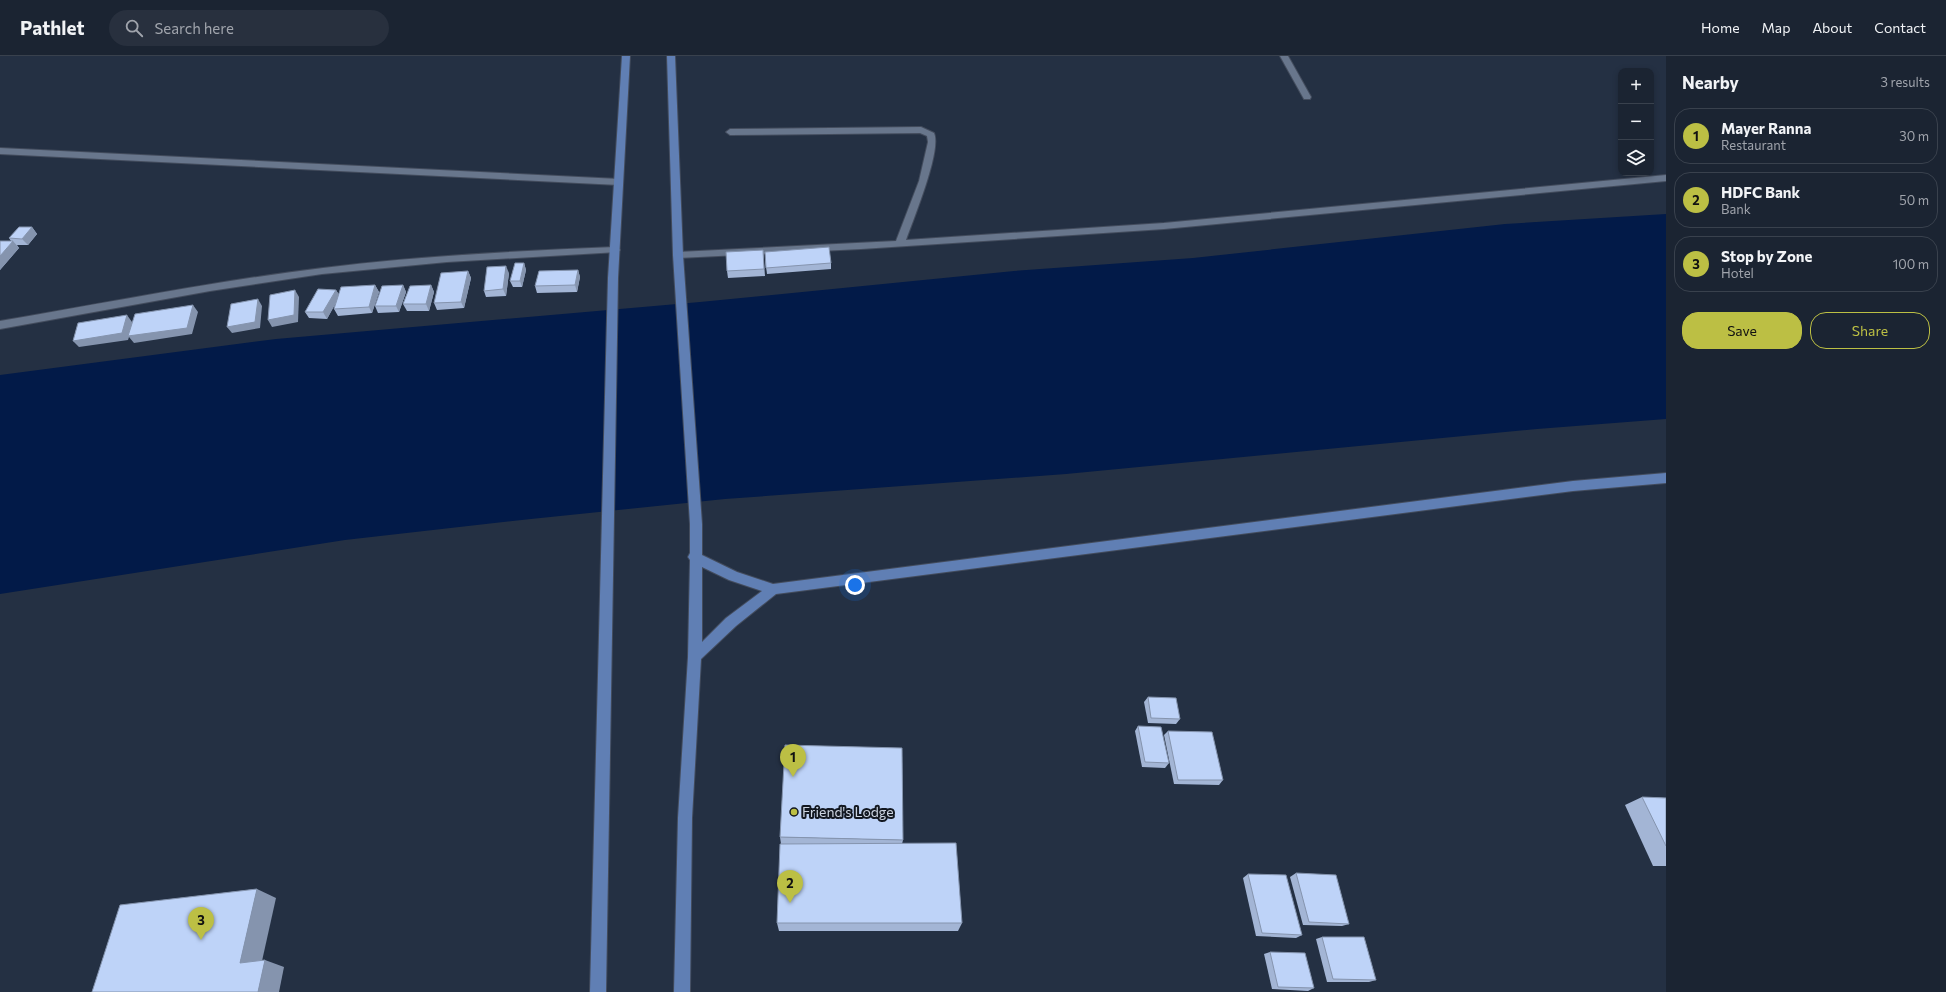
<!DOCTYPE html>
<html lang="en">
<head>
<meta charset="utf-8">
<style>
  :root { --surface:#1b2432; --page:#28303e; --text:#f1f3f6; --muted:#a0a4ac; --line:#39414d; --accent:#bcbf44 }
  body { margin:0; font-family:Commissioner,sans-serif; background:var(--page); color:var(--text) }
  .controls { position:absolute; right:12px; top:12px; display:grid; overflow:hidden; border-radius:8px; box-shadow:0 2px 6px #0003 }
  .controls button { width:36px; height:36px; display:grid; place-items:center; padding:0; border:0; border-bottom:1px solid var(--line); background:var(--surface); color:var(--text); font:20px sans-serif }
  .you { position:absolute; left:855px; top:529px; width:14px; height:14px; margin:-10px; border:3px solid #fff; border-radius:50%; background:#1a73e8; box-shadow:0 0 0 6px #1a73e833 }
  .badge { display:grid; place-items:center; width:26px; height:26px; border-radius:50%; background:var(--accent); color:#111; font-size:13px; font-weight:700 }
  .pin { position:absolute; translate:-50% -33px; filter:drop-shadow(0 1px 2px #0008) }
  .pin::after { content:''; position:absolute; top:21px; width:14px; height:12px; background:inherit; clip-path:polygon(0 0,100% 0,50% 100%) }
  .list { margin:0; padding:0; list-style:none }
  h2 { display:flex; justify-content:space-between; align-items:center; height:52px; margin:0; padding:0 16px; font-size:17px }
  h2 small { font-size:13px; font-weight:400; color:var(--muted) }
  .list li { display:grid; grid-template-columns:26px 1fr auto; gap:12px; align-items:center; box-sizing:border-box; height:56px; margin:0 8px 8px; padding:0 8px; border:1px solid var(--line); border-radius:16px }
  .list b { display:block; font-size:15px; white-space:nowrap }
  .list p { margin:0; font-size:13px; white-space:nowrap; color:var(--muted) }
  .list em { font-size:13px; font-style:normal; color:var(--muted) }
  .actions { display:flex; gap:8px; padding:12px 16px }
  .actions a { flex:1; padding:9px 0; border:1px solid var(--accent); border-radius:16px; text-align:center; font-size:14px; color:var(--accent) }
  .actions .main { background:var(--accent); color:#111 }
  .icon { flex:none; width:22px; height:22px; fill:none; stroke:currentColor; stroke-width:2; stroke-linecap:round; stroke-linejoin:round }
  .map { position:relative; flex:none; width:1666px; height:936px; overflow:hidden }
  header { display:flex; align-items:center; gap:24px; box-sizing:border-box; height:56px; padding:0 20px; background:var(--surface); border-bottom:1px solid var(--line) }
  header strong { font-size:19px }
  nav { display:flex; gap:22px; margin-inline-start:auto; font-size:14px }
  .search { width:280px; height:36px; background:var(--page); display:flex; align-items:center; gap:10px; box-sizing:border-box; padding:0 14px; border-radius:22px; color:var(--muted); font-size:15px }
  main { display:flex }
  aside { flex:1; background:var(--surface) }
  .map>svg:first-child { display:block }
  .water { fill:#021a48 }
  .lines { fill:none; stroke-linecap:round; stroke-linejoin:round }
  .street-casing { stroke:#434c5d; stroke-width:2 }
  .primary-casing { stroke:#434c5d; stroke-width:2 }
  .street { fill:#68768c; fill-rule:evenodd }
  .primary { fill:#607fb4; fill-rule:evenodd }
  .wall { fill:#a3b5d5 }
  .shaded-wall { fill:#8594ae }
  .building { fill:#bed3f8; stroke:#8594ae }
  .poi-dot { fill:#bcbf44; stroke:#131821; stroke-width:1.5 }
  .labels { text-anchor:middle; stroke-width:4; stroke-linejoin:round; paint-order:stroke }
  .near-poi-label { font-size:14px; fill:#cdd5e2; stroke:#131821; text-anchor:start }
</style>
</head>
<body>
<header>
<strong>Pathlet</strong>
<div class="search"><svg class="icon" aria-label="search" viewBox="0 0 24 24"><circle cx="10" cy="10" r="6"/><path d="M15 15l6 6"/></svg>Search here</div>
<nav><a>Home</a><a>Map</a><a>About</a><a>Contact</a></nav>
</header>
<main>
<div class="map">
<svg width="1666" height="936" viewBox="0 0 1666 936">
  <rect width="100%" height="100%" fill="#243043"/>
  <path class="water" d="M1666 158V363L1537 373 1066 418 725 443 531 463 345 484 0 538V319L276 283 700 246 1014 215 1193 202 1505 168Z"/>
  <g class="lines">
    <g class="street-casing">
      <g id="street">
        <path d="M1280 0H1288L1311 41 1310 43H1304Z"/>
        <path d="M921 71 934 77C942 94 913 164 906 184L1164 167 1666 119V125L1164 173 861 193 678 202 673 199 678 196 896 185 919 125 928 86 927 80 920 77 730 79 726 76 730 73Z"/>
        <path d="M0 92 619 123 623 126 619 129 0 98Z"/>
        <path d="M615 191 618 192 620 194 618 196 447 206 322 218 210 235 0 273V265C107 247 215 225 323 212 420 200 517 195 615 191Z"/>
      </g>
    </g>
    <g class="primary-casing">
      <g id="primary">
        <path d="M622 0H630L618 222 606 936H590L608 222Z"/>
        <path d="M667 0H675L683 199 702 468V499L737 516 773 528 1573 425 1666 417V427L1573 435 776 538 736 570 701 603 692 762 690 936H674L678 762 688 601 690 504 688 501 690 497V468L673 199ZM702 511 729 524 762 535 726 562 702 586Z"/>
      </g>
    </g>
    <use href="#street" class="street"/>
    <use href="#primary" class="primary"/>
  </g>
  <g class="wall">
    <path d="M32 171 37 178 28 189H17L19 192 0 214V185H11L9 182Z"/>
    <path d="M763 194 765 220 728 222 727 215Z"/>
    <path d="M765 203 831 207V213L767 218Z"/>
    <path d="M524 207 526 214 522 231H513L510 225Z"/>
    <path d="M578 214 580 221 577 236 537 237 535 230Z"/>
    <path d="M468 215 471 222 464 252 437 254 434 247Z"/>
    <path d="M509 217 506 240 486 241 484 235Z"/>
    <path d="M375 229 379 236 372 257 338 260 334 253 335 248 327 263 309 262 305 256 336 234 339 239Z"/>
    <path d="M403 229 406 236 399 256 378 257 375 250Z"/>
    <path d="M431 229 434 236 429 255H407L403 248Z"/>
    <path d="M1148 641 1180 663 1176 668 1148 667 1144 646Z"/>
    <path d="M1138 670 1169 707 1165 712 1142 711 1135 675Z"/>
    <path d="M1168 675 1223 724 1219 729 1174 728 1164 679Z"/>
    <path d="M1642 741 1666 742V810H1653L1625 749Z"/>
    <path d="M780 781 903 784 902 788 962 867 958 875H779L777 867 781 788Z"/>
    <path d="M1296 817 1349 868 1342 870 1303 869 1290 821Z"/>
    <path d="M1248 818 1302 879 1296 882 1256 880 1243 822Z"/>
    <path d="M1322 881 1376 924 1369 926H1327L1316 883Z"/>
    <path d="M1270 896 1314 932 1308 935 1272 933 1264 898Z"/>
  </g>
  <g class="shaded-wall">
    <path d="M32 171 37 178 28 189 22 183Z"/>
    <path d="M13 185 19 192 0 214V200Z"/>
    <path d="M524 207 526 214 522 231 520 225Z"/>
    <path d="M506 210 509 217 506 240 503 233Z"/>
    <path d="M578 214 580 221 577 236 575 229Z"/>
    <path d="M468 215 471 222 464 252 461 246Z"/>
    <path d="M375 229 379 236 372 257 369 251Z"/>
    <path d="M403 229 406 236 399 256 396 250Z"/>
    <path d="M431 229 434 236 429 255 426 248Z"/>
    <path d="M295 234 299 241 298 266 272 271 268 264Z"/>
    <path d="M336 234 340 240 327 263 323 256Z"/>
    <path d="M258 243 262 250 260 272 232 277 227 271Z"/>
    <path d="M193 249 198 256 192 278 134 287 129 281 128 284 79 291 73 285 127 259 132 266Z"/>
    <path d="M257 833 276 842 260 914 240 907Z"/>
    <path d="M265 904 284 911 279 936H258Z"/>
  </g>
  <g class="building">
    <path d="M19 171H32L22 183 9 182Z"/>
    <path d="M0 185H13L0 200Z"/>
    <path d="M829 191 831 207 766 212 765 196Z"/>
    <path d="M763 194 764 213 727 215 726 196Z"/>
    <path d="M515 207H524L520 225H510Z"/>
    <path d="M506 210 503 233 484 235 487 211Z"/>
    <path d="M578 214 575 229 535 230 539 215Z"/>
    <path d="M468 215 461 246 434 247 441 217Z"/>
    <path d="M375 229 369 251 334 253 341 231Z"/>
    <path d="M403 229 396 250H375L382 230Z"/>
    <path d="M431 229 426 248H403L410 230Z"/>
    <path d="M318 233 336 234 323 256H305Z"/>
    <path d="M295 234 294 259 268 264 270 239Z"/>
    <path d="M258 243 255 266 227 271 231 248Z"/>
    <path d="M193 249 187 272 128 280 135 258Z"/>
    <path d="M127 259 122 277 73 285 78 267Z"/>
    <path d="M1148 641 1176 642 1180 663 1151 662Z"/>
    <path d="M1138 670 1161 671 1169 707 1145 706Z"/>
    <path d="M1168 675 1212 676 1223 724H1178Z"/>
    <path d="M785 689 902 692 903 784 780 781Z"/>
    <path d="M1642 741 1666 742V790Z"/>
    <path d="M956 787 962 867H777L780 788Z"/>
    <path d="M1296 817 1336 819 1349 868 1309 866Z"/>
    <path d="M1248 818 1286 819 1302 879 1262 877Z"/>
    <path d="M257 833 240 907 265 904 258 936H92L120 849Z"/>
    <path d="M1322 881H1364L1376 924 1333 923Z"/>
    <path d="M1270 896 1305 897 1314 932 1278 931Z"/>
  </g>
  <circle class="poi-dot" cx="794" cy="756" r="4"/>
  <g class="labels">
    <g class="near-poi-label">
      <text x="802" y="761">Friend's Lodge</text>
    </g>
  </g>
</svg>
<div class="controls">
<button>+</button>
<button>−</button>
<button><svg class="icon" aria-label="layers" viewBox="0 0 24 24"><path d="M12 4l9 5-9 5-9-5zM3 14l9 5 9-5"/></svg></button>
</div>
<div class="you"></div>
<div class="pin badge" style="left:793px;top:721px">1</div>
<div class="pin badge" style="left:790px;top:847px">2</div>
<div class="pin badge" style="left:201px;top:884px">3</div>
</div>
<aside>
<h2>Nearby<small>3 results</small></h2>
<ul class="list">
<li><span class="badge">1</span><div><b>Mayer Ranna</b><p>Restaurant</p></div><em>30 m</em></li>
<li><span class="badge">2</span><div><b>HDFC Bank</b><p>Bank</p></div><em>50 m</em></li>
<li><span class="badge">3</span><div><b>Stop by Zone</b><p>Hotel</p></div><em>100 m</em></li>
</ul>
<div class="actions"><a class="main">Save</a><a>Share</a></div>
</aside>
</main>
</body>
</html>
